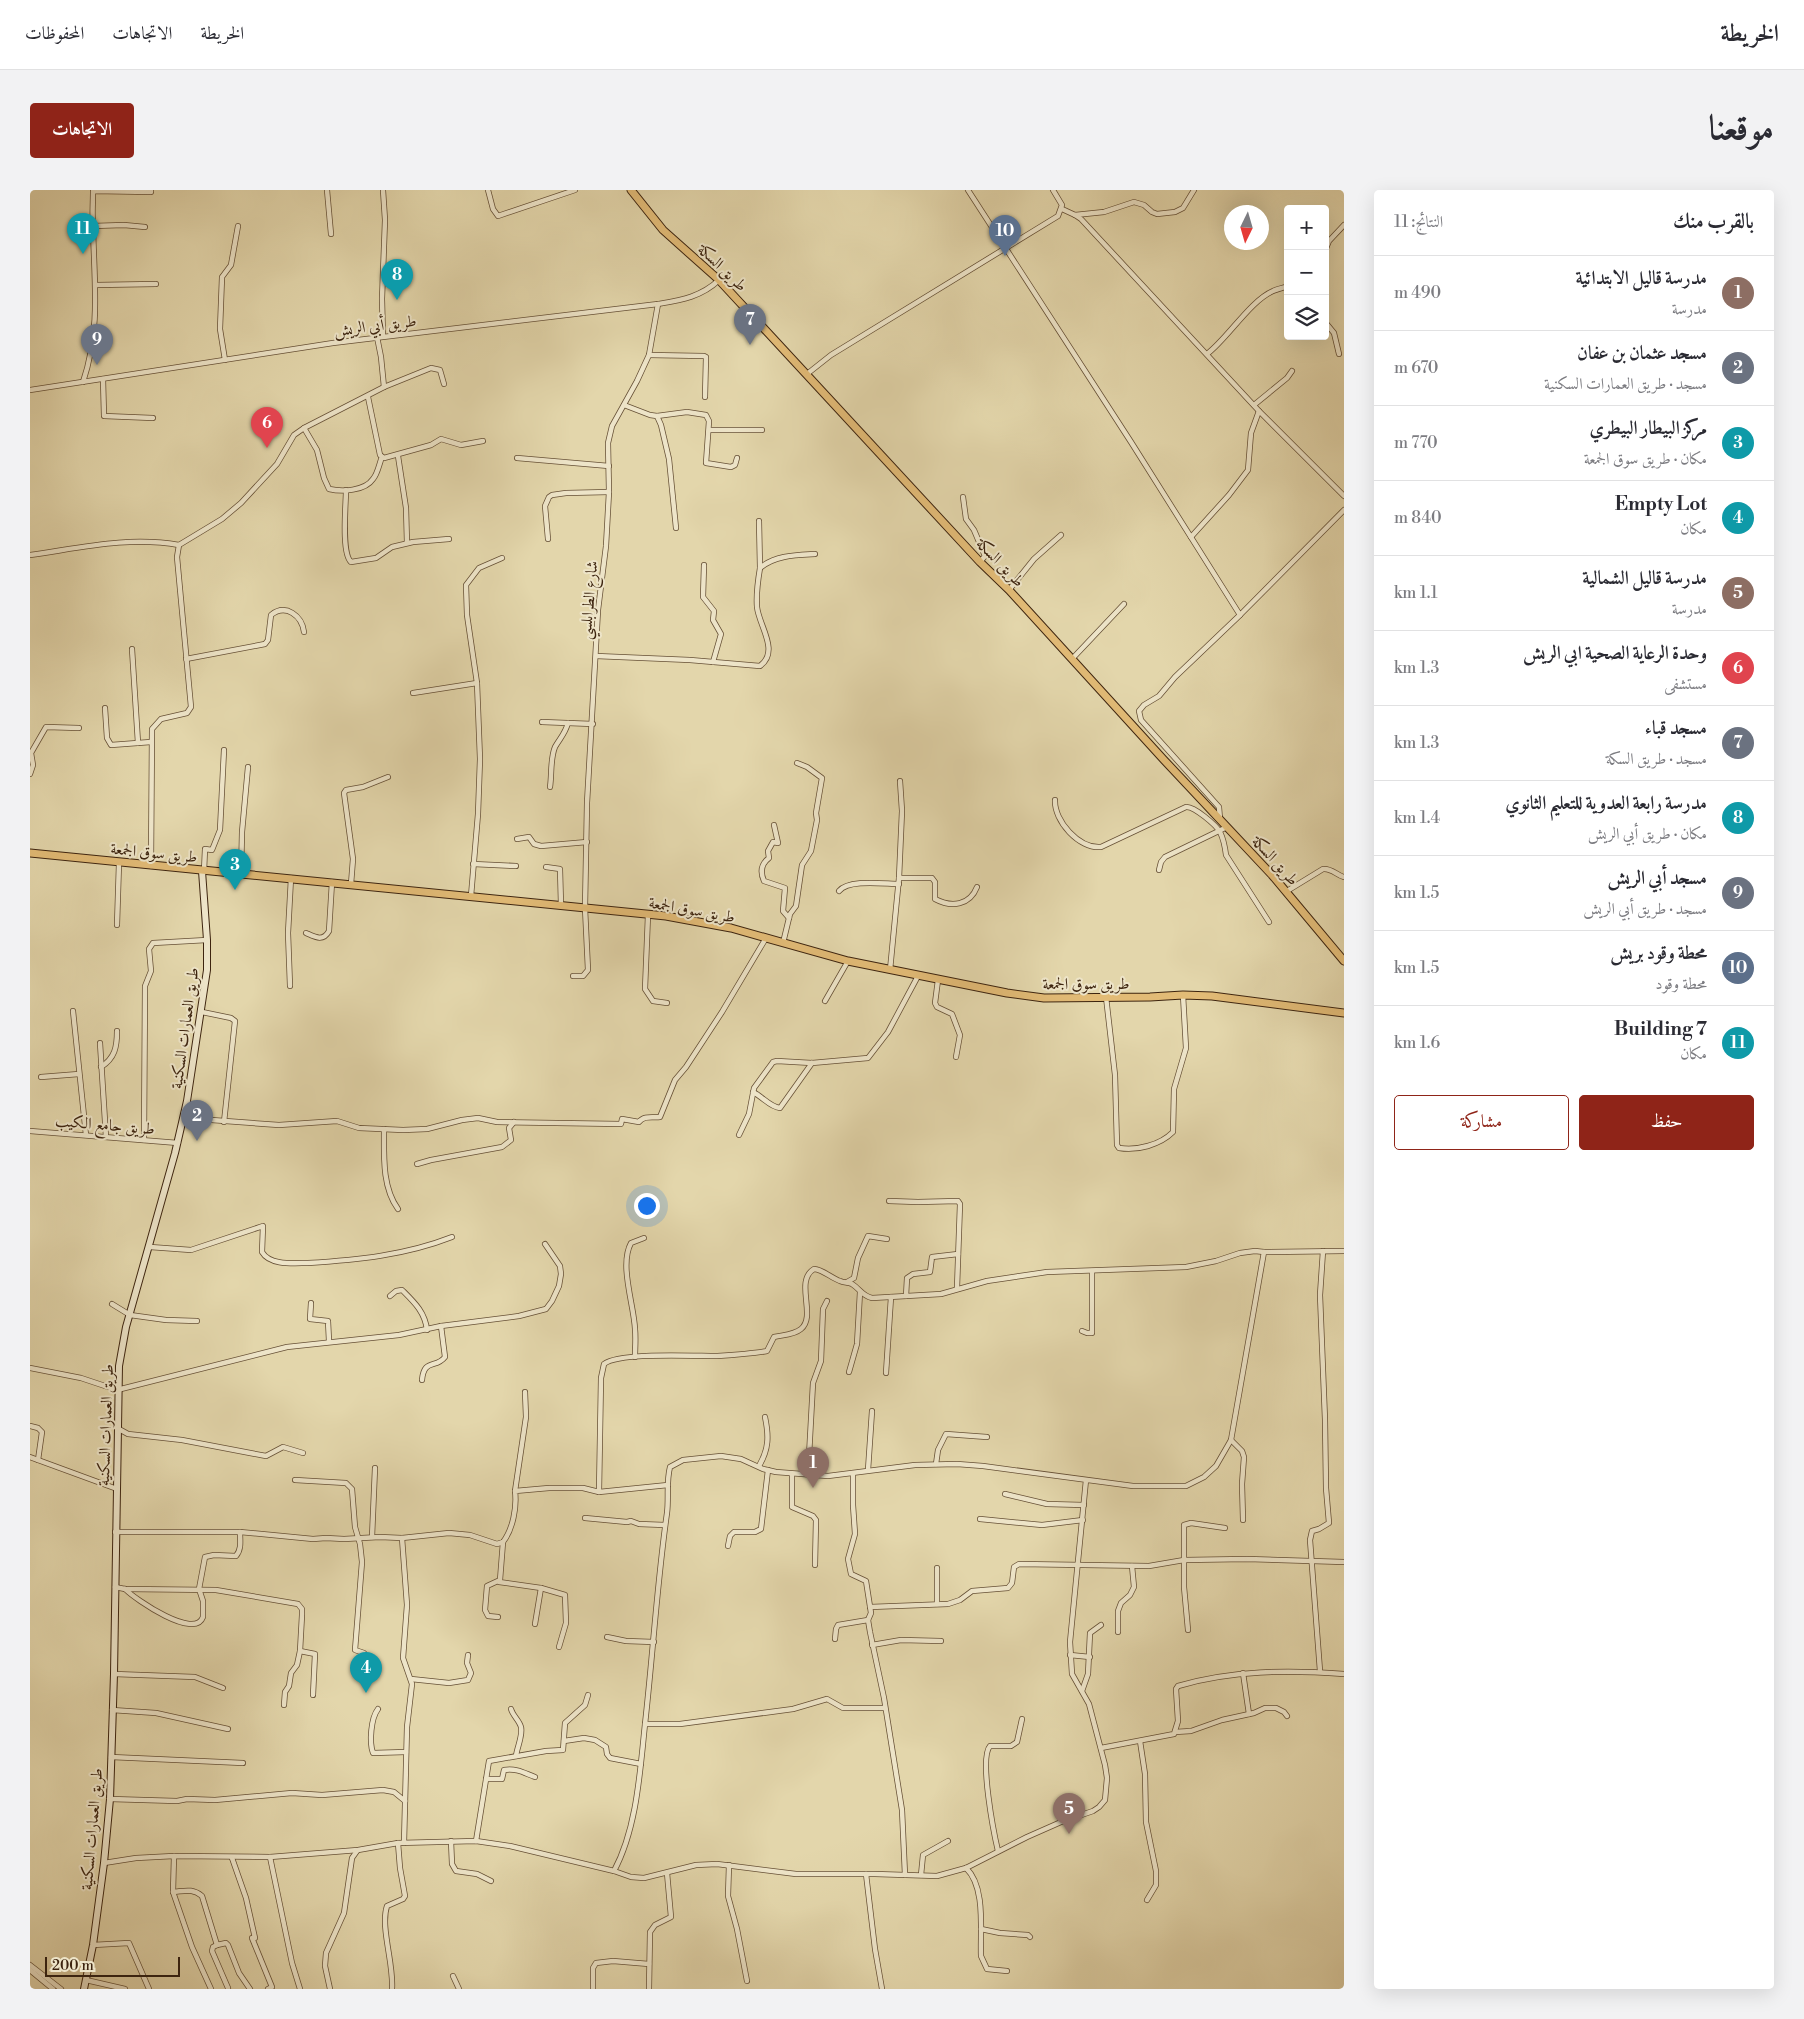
<!DOCTYPE html>
<html lang="ar">
<head>
<meta charset="utf-8">
<style>
  :root { --surface:#fff; --page:#f2f2f3; --text:#2b2b33; --muted:#7c7c81; --line:#e1e1e2; --accent:#8f2418 }
  body { margin:0; font-family:"Libre Bodoni",Amiri,serif; background:var(--page); color:var(--text); direction:rtl }
  .controls { position:absolute; right:15px; top:15px; display:grid; overflow:hidden; border-radius:5px; box-shadow:0 5px 20px #0002 }
  .controls button { width:45px; height:45px; display:grid; place-items:center; padding:0; border:0; border-bottom:1px solid var(--line); background:var(--surface); color:var(--text); font:25px sans-serif }
  .compass { position:absolute; left:1194px; top:15px; width:45px; height:45px; border-radius:50%; background:var(--surface); box-shadow:0 5px 20px #0002; rotate:185deg }
  .scale { position:absolute; left:15px; bottom:12px; width:135px; box-sizing:border-box; padding-left:5px; border:2px solid #3d240f; border-top:0; font-size:14px; line-height:18px; white-space:nowrap; color:#3d240f; -webkit-text-stroke:4px #ede4c8; paint-order:stroke }
  .you { position:absolute; left:616px; top:1015px; width:18px; height:18px; margin:-12px; border:4px solid #fff; border-radius:50%; background:#1a73e8; box-shadow:0 0 0 8px #1a73e833 }
  .badge { display:grid; place-items:center; width:32px; height:32px; border-radius:50%; background:var(--accent); color:#fff; font-size:16px; font-weight:700 }
  .pin { position:absolute; translate:-50% -41px; filter:drop-shadow(0 1px 2px #0008) }
  .pin::after { content:''; position:absolute; top:26px; width:18px; height:15px; background:inherit; clip-path:polygon(0 0,100% 0,50% 100%) }
  .list { margin:0; padding:0; list-style:none }
  h2 { display:flex; justify-content:space-between; align-items:center; height:65px; margin:0; padding:0 20px; font-size:21px }
  h2 small { font-size:16px; font-weight:400; color:var(--muted) }
  .list li { display:grid; grid-template-columns:32px 1fr auto; gap:15px; align-items:center; box-sizing:border-box; height:75px; padding:0 20px; border-top:1px solid var(--line) }
  .list b { display:block; font-size:19px; white-space:nowrap }
  .list p { margin:0; font-size:16px; white-space:nowrap; color:var(--muted) }
  .list em { font-size:16px; font-style:normal; color:var(--muted) }
  .actions { display:flex; gap:10px; padding:15px 20px }
  .actions a { flex:1; padding:11px 0; border:1px solid var(--accent); border-radius:5px; text-align:center; font-size:18px; color:var(--accent) }
  .actions .main { background:var(--accent); color:#fff }
  .icon { flex:none; width:28px; height:28px; fill:none; stroke:currentColor; stroke-width:2; stroke-linecap:round; stroke-linejoin:round }
  .map { position:relative; flex:none; width:1314px; height:1799px; overflow:hidden; direction:ltr; border-radius:5px }
  header { display:flex; align-items:center; gap:30px; box-sizing:border-box; height:70px; padding:0 25px; background:var(--surface); border-bottom:1px solid var(--line) }
  header strong { font-size:24px }
  nav { display:flex; gap:28px; margin-inline-start:auto; font-size:18px }
  .intro { display:flex; align-items:center; justify-content:space-between; box-sizing:border-box; height:120px; padding:0 30px }
  h1 { margin:0; font-size:35px }
  .button { padding:12px 22px; border-radius:5px; background:var(--accent); color:#fff; font-size:18px; font-weight:700 }
  main { display:flex; gap:30px; padding:0 30px }
  aside { flex:1; background:var(--surface); border-radius:5px; box-shadow:0 5px 20px #0002 }
  .map>svg:first-child { display:block }
  .lines { fill:none; stroke-linecap:round; stroke-linejoin:round }
  .street-casing { stroke:#665036; stroke-width:6 }
  .secondary-casing { stroke:#3d240f; stroke-width:8 }
  .primary-casing { stroke:#3d240f; stroke-width:9 }
  .street { stroke:#ede4c8; stroke-width:4.5 }
  .secondary { stroke:#ede4c8; stroke-width:6 }
  .primary { stroke:#e2bb76; stroke-width:7 }
  .labels { text-anchor:middle; stroke-width:4; stroke-linejoin:round; paint-order:stroke }
  .street-label { font-size:16px; fill:#3d240f; stroke:#ede4c8 }
</style>
</head>
<body>
<header>
<strong>الخريطة</strong>
<nav><a>الخريطة</a><a>الاتجاهات</a><a>المحفوظات</a></nav>
</header>
<div class="intro"><h1>موقعنا</h1><a class="button">الاتجاهات</a></div>
<main>
<aside>
<h2>بالقرب منك<small>النتائج: 11</small></h2>
<ul class="list">
<li><span class="badge" style="background:#8d6e63">1</span><div><b>مدرسة قاليل الابتدائية</b><p>مدرسة</p></div><em>490 m</em></li>
<li><span class="badge" style="background:#6b7280">2</span><div><b>مسجد عثمان بن عفان</b><p>مسجد · طريق العمارات السكنية</p></div><em>670 m</em></li>
<li><span class="badge" style="background:#0f9aa8">3</span><div><b>مركز البيطار البيطري</b><p>مكان · طريق سوق الجمعة</p></div><em>770 m</em></li>
<li><span class="badge" style="background:#0f9aa8">4</span><div><b>Empty Lot</b><p>مكان</p></div><em>840 m</em></li>
<li><span class="badge" style="background:#8d6e63">5</span><div><b>مدرسة قاليل الشمالية</b><p>مدرسة</p></div><em>1.1 km</em></li>
<li><span class="badge" style="background:#e0444e">6</span><div><b>وحدة الرعاية الصحية ابي الريش</b><p>مستشفى</p></div><em>1.3 km</em></li>
<li><span class="badge" style="background:#6b7280">7</span><div><b>مسجد قباء</b><p>مسجد · طريق السكة</p></div><em>1.3 km</em></li>
<li><span class="badge" style="background:#0f9aa8">8</span><div><b>مدرسة رابعة العدوية للتعليم الثانوي</b><p>مكان · طريق أبي الريش</p></div><em>1.4 km</em></li>
<li><span class="badge" style="background:#6b7280">9</span><div><b>مسجد أبي الريش</b><p>مسجد · طريق أبي الريش</p></div><em>1.5 km</em></li>
<li><span class="badge" style="background:#5c6f8a">10</span><div><b>محطة وقود بريش</b><p>محطة وقود</p></div><em>1.5 km</em></li>
<li><span class="badge" style="background:#0f9aa8">11</span><div><b>Building 7</b><p>مكان</p></div><em>1.6 km</em></li>
</ul>
<div class="actions"><a class="main">حفظ</a><a>مشاركة</a></div>
</aside>
<div class="map">
<svg width="1314" height="1799" viewBox="0 0 1314 1799">
  <rect width="100%" height="100%" fill="#e3d6ab"/>
  <filter id="stains"><feTurbulence type="fractalNoise" baseFrequency=".004" numOctaves="4"/><feColorMatrix values="0 0 0 0 .2 0 0 0 0 .09 0 0 0 0 .02 0 0 0 .5 -.17"/></filter>
  <radialGradient id="worn" r=".72"><stop offset=".6" stop-color="#630" stop-opacity="0"/><stop offset="1" stop-color="#630" stop-opacity=".3"/></radialGradient>
  <g class="lines">
    <g class="street-casing">
      <g id="street">
        <path d="M297 0 301 44"/>
        <path d="M353 0 355 30 352 109 353 146"/>
        <path d="M458 0 463 19 468 26 545 0"/>
        <path d="M938 0 1101 252 1210 425 1314 320"/>
        <path d="M1032 19 1045 25 1051 29 1229 221 1314 306"/>
        <path d="M1045 25 1074 22 1104 12 1114 15 1122 22 1127 24 1145 22 1153 18 1164 0"/>
        <path d="M63 36 94 35 115 37"/>
        <path d="M1295 61 1299 51 1314 35"/>
        <path d="M66 95 126 94"/>
        <path d="M1295 132 1304 143 1309 164"/>
        <path d="M347 147 351 167 354 197"/>
        <path d="M1177 164C1198 148 1220 111 1243 101 1247 99 1253 98 1258 96"/>
        <path d="M619 165 674 166 676 167 675 207"/>
        <path d="M195 170 190 139 192 87 201 75 208 36"/>
        <path d="M777 184 801 165 1028 26 1032 15 1023 0"/>
        <path d="M73 189 74 226 123 228"/>
        <path d="M53 192C71 138 64 91 63 36 62 24 63 13 63 1L121 2V0"/>
        <path d="M0 200 303 153 628 114C651 110 671 107 689 90"/>
        <path d="M338 207 350 265 354 268 401 255 411 249 431 255 453 251"/>
        <path d="M594 215 620 225 627 226 657 222 676 225 679 231 676 273 701 277 705 275 707 268"/>
        <path d="M1224 215 1257 188 1262 181"/>
        <path d="M627 226 631 235 639 269 646 338"/>
        <path d="M274 238 287 260 294 288 299 299C312 302 335 301 343 289 348 283 349 274 352 267"/>
        <path d="M679 240H732"/>
        <path d="M368 266 376 318 377 353"/>
        <path d="M487 268 579 276"/>
        <path d="M316 300C316 314 311 363 321 372L346 368 362 357 383 352 419 349"/>
        <path d="M933 307 936 329 944 340 955 366 950 372"/>
        <path d="M729 331 730 378"/>
        <path d="M1161 347 1199 305 1218 280 1221 243 1229 221"/>
        <path d="M518 349 515 316 519 307 522 305 536 303 579 302"/>
        <path d="M0 365C50 358 98 346 149 355"/>
        <path d="M674 375 673 407 684 421 683 430 691 444 683 472"/>
        <path d="M979 400 1004 369 1031 345"/>
        <path d="M102 459 108 553"/>
        <path d="M566 466 660 470 730 476C750 461 729 436 727 417 726 405 728 390 730 378 745 365 767 365 785 364"/>
        <path d="M156 469 235 454 238 450 241 425C256 413 272 426 274 442"/>
        <path d="M1042 469 1094 414"/>
        <path d="M383 503 447 493"/>
        <path d="M75 518 77 548 81 555 121 552"/>
        <path d="M512 532 563 534"/>
        <path d="M0 584 3 575 1 563 16 537 49 538"/>
        <path d="M520 597C522 584 520 569 525 557 530 548 535 544 538 533"/>
        <path d="M1025 610C1024 631 1049 659 1071 657L1156 617C1164 616 1186 635 1190 642 1194 650 1195 657 1196 665L1239 732"/>
        <path d="M1190 629 1189 617 1111 530 1109 521 1114 515 1129 506 1145 487 1210 425"/>
        <path d="M744 635 748 653 743 652 738 661 739 668C731 674 730 682 734 691L755 698 753 721 759 728"/>
        <path d="M487 649 499 647 504 654 511 656 557 652"/>
        <path d="M443 674 486 676"/>
        <path d="M121 676 122 539 131 529 157 523 161 517 147 367 149 355 192 329 211 313 247 274 264 245 274 238 354 197 401 178 410 180 414 194"/>
        <path d="M516 677 530 679 531 715"/>
        <path d="M1129 680 1131 672 1135 667 1197 637"/>
        <path d="M174 681 175 659 182 660 190 640 194 560"/>
        <path d="M211 685 212 642 218 577"/>
        <path d="M869 688H902L905 692V709C922 718 940 715 947 697"/>
        <path d="M321 694 323 669 314 603 316 600 333 597 358 587"/>
        <path d="M809 701C819 689 854 694 869 694"/>
        <path d="M1257 701 1293 679C1302 678 1306 685 1314 687"/>
        <path d="M441 706 448 624 450 569 447 493 437 425 436 395 449 378 472 368"/>
        <path d="M618 725 615 799 623 811 637 813"/>
        <path d="M87 735 89 673"/>
        <path d="M276 743C285 747 293 752 299 741L302 692"/>
        <path d="M753 753 760 724 766 716 772 675 781 661 787 630 786 623 792 588 777 577 767 573"/>
        <path d="M860 780 869 688 872 621 870 591"/>
        <path d="M543 786H553L558 780 555 718 557 613 568 420 576 356 579 302 578 253 582 236 607 191 619 165 628 114"/>
        <path d="M908 790 905 813 907 817 922 824 930 845 926 867"/>
        <path d="M260 796 258 743 261 688"/>
        <path d="M1076 807 1085 885 1087 955 1089 958C1107 961 1130 955 1143 942L1144 899 1156 858 1153 805"/>
        <path d="M795 811 818 771"/>
        <path d="M43 821 56 945"/>
        <path d="M172 822 201 828 205 831 194 932"/>
        <path d="M70 853 76 947"/>
        <path d="M71 877C85 868 87 857 87 841"/>
        <path d="M11 887 49 884"/>
        <path d="M723 902C733 907 740 917 750 918L782 873"/>
        <path d="M154 928 249 935 307 931 329 938 373 940 397 939 432 930 448 928 467 932 591 934 592 929 609 932C614 925 623 928 630 927L645 890 656 877 692 822 736 748"/>
        <path d="M354 939C354 966 352 997 368 1019"/>
        <path d="M0 941 148 953"/>
        <path d="M709 945 719 924 724 898 743 872 747 871 782 873 838 868 858 842 888 786"/>
        <path d="M114 950 115 796 121 781 119 759 123 753 177 750"/>
        <path d="M387 974 401 970 472 957 481 950 479 938 484 932"/>
        <path d="M859 1011 888 1012 928 1011 930 1014 927 1098"/>
        <path d="M120 1057 161 1060 233 1036 232 1062C240 1076 265 1073 278 1073 328 1070 376 1065 422 1047"/>
        <path d="M817 1092 824 1088 828 1068 838 1046 857 1049"/>
        <path d="M360 1106 366 1101 372 1100C384 1112 395 1122 397 1140"/>
        <path d="M876 1106 877 1088 883 1084 900 1082 902 1067 928 1064"/>
        <path d="M281 1113 280 1129 298 1131 299 1151"/>
        <path d="M82 1114 100 1125 136 1130 167 1131"/>
        <path d="M1052 1141 1057 1143H1062V1081"/>
        <path d="M605 1167C605 1158 606 1148 605 1139 604 1115 589 1075 601 1053L614 1048"/>
        <path d="M0 1178 51 1188 87 1200 257 1157 369 1145 411 1136 489 1126 516 1119 522 1111 529 1096 531 1084 530 1076 515 1054"/>
        <path d="M819 1182 827 1154 830 1102"/>
        <path d="M856 1183 861 1107"/>
        <path d="M392 1190C394 1168 406 1179 415 1167L411 1136"/>
        <path d="M0 1236 8 1238 12 1242 8 1270"/>
        <path d="M87 1238 98 1244 152 1250 236 1266 253 1257 273 1263"/>
        <path d="M1201 1250 1212 1261 1214 1267 1212 1294 1213 1330"/>
        <path d="M0 1267 87 1299"/>
        <path d="M906 1274 908 1260 916 1244 957 1247"/>
        <path d="M729 1276C739 1259 739 1246 735 1227"/>
        <path d="M838 1280 842 1221"/>
        <path d="M762 1284V1317L783 1326 786 1330 785 1375"/>
        <path d="M778 1284 783 1193 791 1171 793 1119 797 1111"/>
        <path d="M823 1284V1315L825 1344 818 1369 821 1384 836 1391 841 1423 838 1430 840 1442 854 1508 872 1620 875 1685"/>
        <path d="M265 1290 316 1293 322 1299 325 1337 330 1354 332 1372 325 1460 334 1463 337 1468"/>
        <path d="M1056 1290 1040 1452 1042 1484 1059 1514 1075 1575 1077 1588 1075 1610 1069 1617 1063 1621 1031 1632 997 1647 936 1678 907 1686 845 1684H766L687 1674 666 1675 614 1688 601 1687 584 1681C607 1638 610 1581 615 1534 623 1463 627 1393 637 1323 639 1308 636 1292 640 1277L653 1270 691 1266 711 1269 733 1279 746 1282 798 1286 885 1275 927 1274 953 1276 1103 1296H1156L1174 1287 1186 1276 1201 1250 1234 1062 1314 1061"/>
        <path d="M485 1301 496 1227 495 1202"/>
        <path d="M569 1302 571 1188 574 1174C589 1162 664 1166 686 1166 703 1165 721 1164 737 1161L744 1147C752 1145 764 1145 771 1139 787 1126 764 1091 784 1079 794 1080 801 1088 810 1091 814 1093 818 1092 822 1094 830 1099 832 1106 842 1108L911 1104 957 1091 1017 1082 1156 1077 1186 1071 1210 1063 1225 1061 1234 1062"/>
        <path d="M975 1304 1017 1314 1054 1315"/>
        <path d="M555 1328 597 1332 601 1331 609 1334 635 1335"/>
        <path d="M950 1329 1012 1335 1053 1330"/>
        <path d="M85 1342H210L283 1349 296 1348 314 1349 350 1347 372 1348 419 1343 440 1345 467 1354 473 1352C483 1339 487 1317 485 1301L519 1298H553L569 1302 638 1295"/>
        <path d="M342 1347 345 1278"/>
        <path d="M372 1348 377 1415 373 1468 382 1494 377 1537 374 1653"/>
        <path d="M698 1356 700 1346 704 1342H725L731 1339 738 1280"/>
        <path d="M907 1378V1414"/>
        <path d="M469 1392 511 1398 535 1405 536 1433 529 1457"/>
        <path d="M85 1397 95 1399 186 1400 268 1414 272 1419V1425L270 1461 267 1475 261 1483 259 1496 255 1502 254 1515"/>
        <path d="M95 1399C106 1410 165 1450 173 1427V1411L169 1399 175 1367 184 1365 206 1366C212 1359 210 1350 210 1342"/>
        <path d="M840 1417 918 1414 930 1410 942 1401 978 1398 982 1393 984 1377 989 1374 1119 1376 1154 1370 1217 1369 1314 1372"/>
        <path d="M468 1427 458 1426 455 1420 457 1396 470 1390 473 1352"/>
        <path d="M505 1434 511 1398"/>
        <path d="M1158 1440 1154 1397V1335L1161 1333 1195 1338"/>
        <path d="M1088 1442V1421L1091 1413 1100 1405 1104 1397 1102 1376"/>
        <path d="M577 1447 596 1451 624 1452"/>
        <path d="M805 1449 806 1439 808 1435 838 1430"/>
        <path d="M842 1455 871 1450 911 1451"/>
        <path d="M270 1461 285 1464 283 1505"/>
        <path d="M1040 1465 1060 1467"/>
        <path d="M1290 1481 1280 1350 1282 1341 1289 1339 1299 1333 1296 1298 1295 1230 1290 1105 1293 1061"/>
        <path d="M1213 1483 1219 1524"/>
        <path d="M84 1484 165 1487 193 1498"/>
        <path d="M381 1489 419 1493 438 1490 441 1483 437 1473 438 1465"/>
        <path d="M1052 1501 1058 1484 1060 1443 1071 1435"/>
        <path d="M348 1519C341 1528 339 1552 343 1563L376 1562"/>
        <path d="M481 1519C483 1526 489 1530 491 1537 493 1546 487 1557 486 1566"/>
        <path d="M82 1520 126 1523 198 1539"/>
        <path d="M615 1534H650L763 1519 797 1509 813 1518H855"/>
        <path d="M1145 1542 1161 1541 1192 1530 1224 1523 1235 1518H1246L1254 1522 1257 1526"/>
        <path d="M534 1551 554 1548 565 1550 576 1557 577 1564 580 1568 611 1574"/>
        <path d="M1110 1551 1115 1584 1116 1632 1126 1681V1695L1117 1710"/>
        <path d="M1071 1558 1144 1544 1148 1531 1146 1499 1148 1496C1202 1480 1259 1480 1314 1484"/>
        <path d="M81 1567 213 1573"/>
        <path d="M456 1589H472L474 1580C487 1578 494 1583 505 1587"/>
        <path d="M80 1609 147 1611 157 1609 185 1610 262 1603 292 1605 353 1600 364 1602 375 1611"/>
        <path d="M421 1651 422 1674 426 1681 447 1684 461 1691"/>
        <path d="M446 1651 459 1571 516 1561 533 1560 535 1533 555 1515 558 1505"/>
        <path d="M968 1661C964 1644 949 1568 960 1556H981L987 1552 992 1529"/>
        <path d="M144 1666 143 1702 162 1757 181 1799"/>
        <path d="M240 1667 262 1773 270 1799"/>
        <path d="M202 1668 216 1708 225 1748H222L242 1797 238 1799"/>
        <path d="M74 1673 106 1668 144 1666 240 1667 328 1660 368 1653 446 1651 480 1656 584 1681"/>
        <path d="M699 1675 698 1706 707 1739 717 1791"/>
        <path d="M936 1678C956 1697 950 1740 951 1766L957 1779 977 1781"/>
        <path d="M836 1684 845 1759 852 1799"/>
        <path d="M891 1685 893 1665 918 1651"/>
        <path d="M143 1702C155 1701 162 1698 172 1706L187 1755 196 1753 198 1755 209 1783 220 1799"/>
        <path d="M951 1739 970 1743 998 1745 1000 1747"/>
        <path d="M63 1755 99 1753 119 1799"/>
        <path d="M187 1755 183 1757 182 1761 198 1798"/>
        <path d="M0 1775 31 1799"/>
        <path d="M0 1780 23 1799"/>
        <path d="M423 1786 429 1799"/>
        <path d="M56 1790 95 1799"/>
        <path d="M300 1799 295 1776 296 1763 314 1723 322 1668 327 1661"/>
        <path d="M362 1799C364 1774 350 1737 357 1716L373 1709 375 1706 370 1678 368 1653"/>
        <path d="M563 1799V1778L566 1773 583 1771 619 1774"/>
        <path d="M619 1799 620 1742 625 1735 641 1727 637 1683"/>
      </g>
    </g>
    <g class="secondary-casing">
      <path id="secondary" d="M54 1799 63 1755 74 1673 80 1609 84 1484 89 1176 96 1137 145 963 157 911 177 780V750L172 681"/>
    </g>
    <g class="primary-casing">
      <g id="primary">
        <path d="M601 0 633 40 689 90 950 372 979 400 1134 570 1242 685 1314 771"/>
        <path d="M0 663 636 726 701 738 818 771 977 803 1014 808 1120 807 1153 805 1182 806 1314 823"/>
      </g>
    </g>
    <use href="#street" class="street"/>
    <use href="#secondary" class="secondary"/>
    <use href="#primary" class="primary"/>
  </g>
  <g class="labels">
    <g class="street-label">
      <text transform="translate(693 77) rotate(44)" y="6">طريق السكة</text>
      <text transform="translate(345 135) rotate(-7)" y="6">طريق أبي الريش</text>
      <text transform="translate(971 372) rotate(46)" y="6">طريق السكة</text>
      <text transform="translate(558 410) rotate(-85)" y="6">شارع الطرابلسي</text>
      <text transform="translate(124 662) rotate(6)" y="6">طريق سوق الجمعة</text>
      <text transform="translate(1246 670) rotate(48)" y="6">طريق السكة</text>
      <text transform="translate(662 719) rotate(10)" y="6">طريق سوق الجمعة</text>
      <text x="1056" y="799">طريق سوق الجمعة</text>
      <text transform="translate(154 838) rotate(-82)" y="6">طريق العمارات السكنية</text>
      <text transform="translate(75 934) rotate(5)" y="6">طريق جامع الكيب</text>
      <text transform="translate(75 1235) rotate(-88)" y="6">طريق العمارات السكنية</text>
      <text transform="translate(61 1639) rotate(-85)" y="6">طريق العمارات السكنية</text>
    </g>
  </g>
  <rect width="100%" height="100%" filter="url(#stains)"/>
  <rect width="100%" height="100%" fill="url(#worn)"/>
</svg>
<div class="controls">
<button>+</button>
<button>−</button>
<button><svg class="icon" aria-label="layers" viewBox="0 0 24 24"><path d="M12 4l9 5-9 5-9-5zM3 14l9 5 9-5"/></svg></button>
</div>
<svg class="compass" viewBox="-18 -18 36 36"><path d="M0-13l5 13h-10z" fill="#e53935"/><path d="M0 13l5-13h-10z" fill="#7c7c81"/></svg>
<div class="scale">200 m</div>
<div class="you"></div>
<div class="pin badge" style="left:783px;top:1298px;background:#8d6e63">1</div>
<div class="pin badge" style="left:167px;top:951px;background:#6b7280">2</div>
<div class="pin badge" style="left:205px;top:700px;background:#0f9aa8">3</div>
<div class="pin badge" style="left:336px;top:1503px;background:#0f9aa8">4</div>
<div class="pin badge" style="left:1039px;top:1644px;background:#8d6e63">5</div>
<div class="pin badge" style="left:237px;top:258px;background:#e0444e">6</div>
<div class="pin badge" style="left:720px;top:155px;background:#6b7280">7</div>
<div class="pin badge" style="left:367px;top:110px;background:#0f9aa8">8</div>
<div class="pin badge" style="left:67px;top:175px;background:#6b7280">9</div>
<div class="pin badge" style="left:975px;top:66px;background:#5c6f8a">10</div>
<div class="pin badge" style="left:53px;top:64px;background:#0f9aa8">11</div>
</div>
</main>
</body>
</html>
